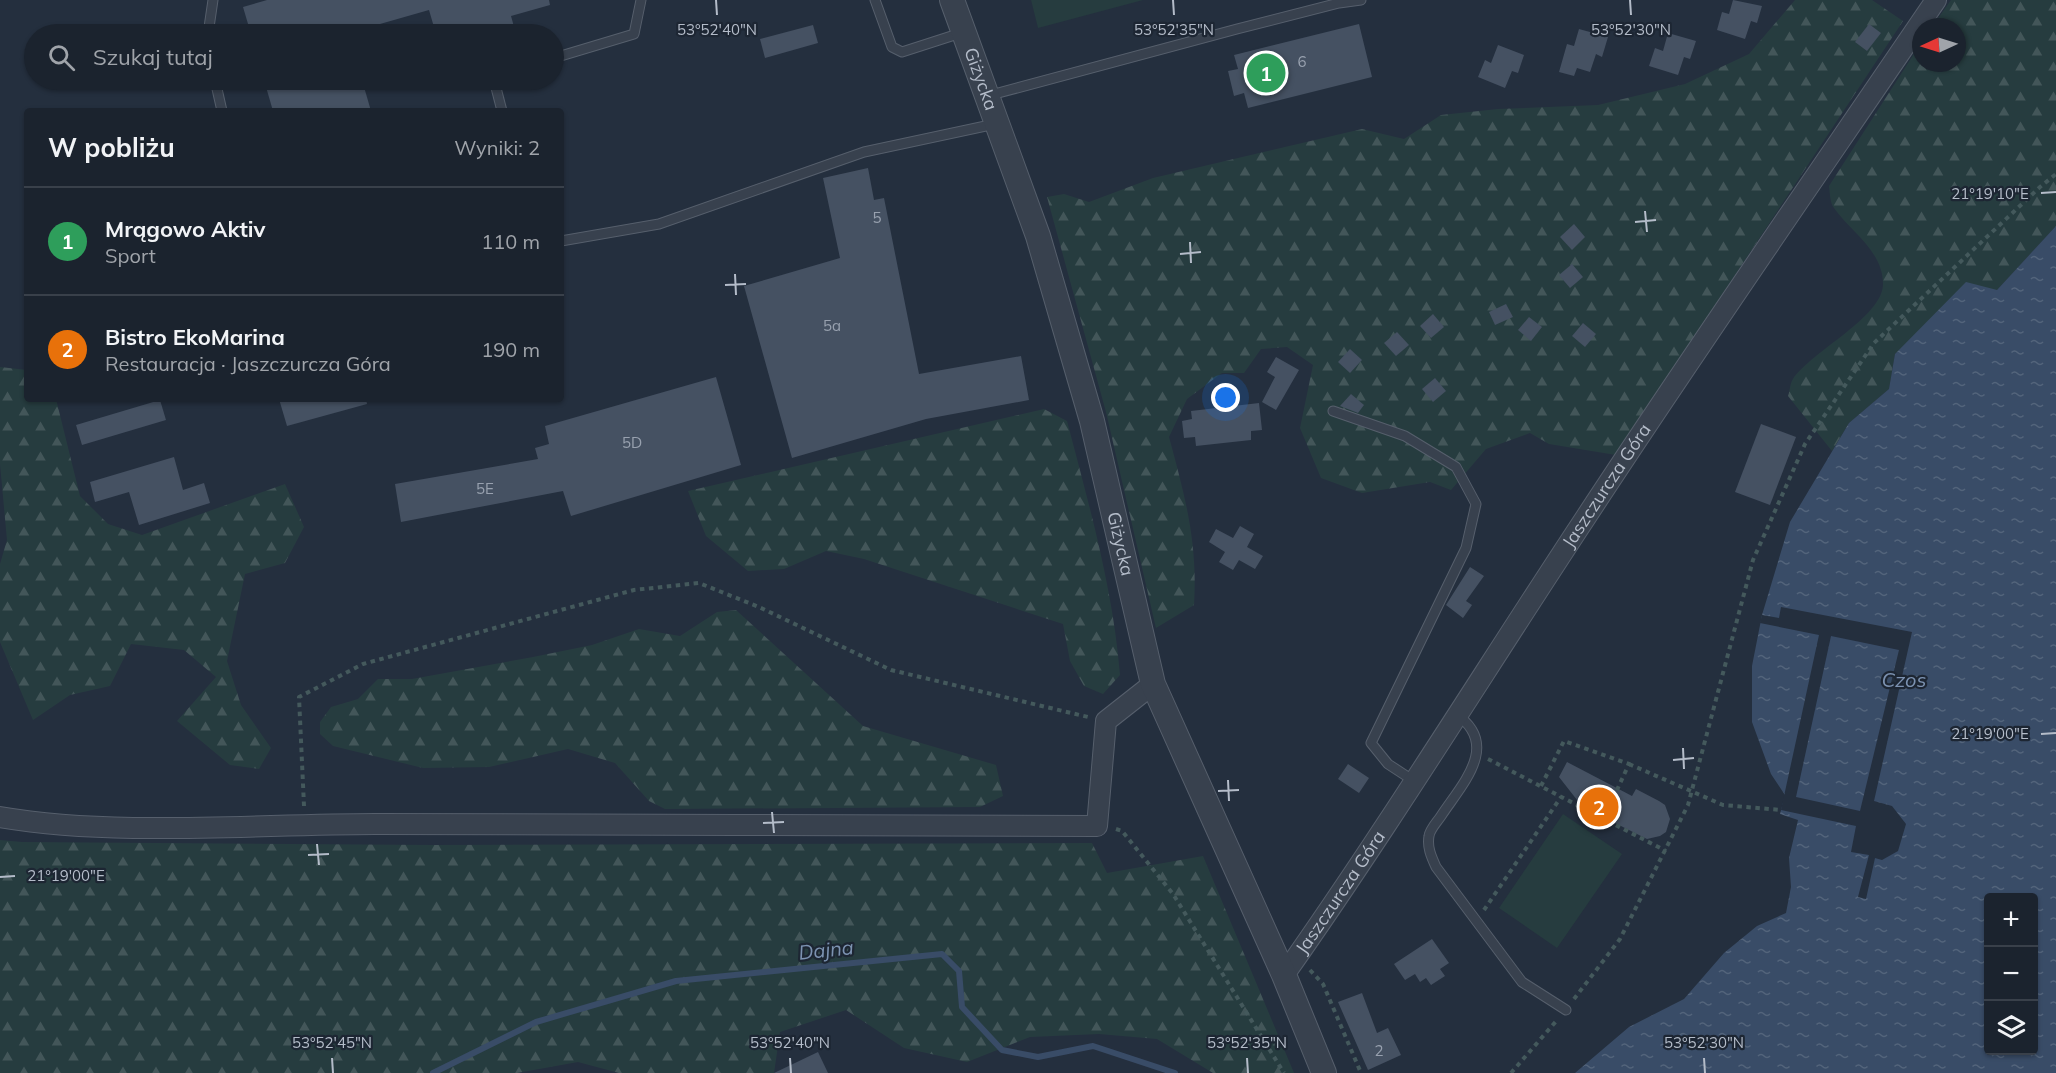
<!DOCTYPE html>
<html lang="pl">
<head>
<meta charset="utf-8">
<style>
  :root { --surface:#1b232e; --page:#282f3a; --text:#f1f3f6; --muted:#a0a4aa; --line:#39404a; --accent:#8bbbb9 }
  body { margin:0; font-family:Mulish,sans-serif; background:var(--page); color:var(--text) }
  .controls { position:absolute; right:18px; bottom:18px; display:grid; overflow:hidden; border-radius:6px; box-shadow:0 2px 4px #0004 }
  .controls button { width:54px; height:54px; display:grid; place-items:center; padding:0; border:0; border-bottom:2px solid var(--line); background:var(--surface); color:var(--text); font:30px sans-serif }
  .compass { position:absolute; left:1912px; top:18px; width:54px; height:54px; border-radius:50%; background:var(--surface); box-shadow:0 2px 4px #0004; rotate:266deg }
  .you { position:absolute; left:1226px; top:398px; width:21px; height:21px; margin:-15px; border:4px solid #fff; border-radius:50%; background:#1a73e8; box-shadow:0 0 0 9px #1a73e833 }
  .badge { display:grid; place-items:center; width:39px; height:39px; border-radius:50%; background:var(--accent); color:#fff; font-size:20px; font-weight:700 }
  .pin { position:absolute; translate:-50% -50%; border:3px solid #fff; box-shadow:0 2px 6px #0006 }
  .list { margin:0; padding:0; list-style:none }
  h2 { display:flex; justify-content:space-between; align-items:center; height:78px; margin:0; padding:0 24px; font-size:26px }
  h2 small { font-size:20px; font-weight:400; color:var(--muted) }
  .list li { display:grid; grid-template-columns:39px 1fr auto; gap:18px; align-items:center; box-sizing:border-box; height:108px; padding:0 24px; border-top:2px solid var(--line) }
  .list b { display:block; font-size:22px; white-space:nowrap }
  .list p { margin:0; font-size:20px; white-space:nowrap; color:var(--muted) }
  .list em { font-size:20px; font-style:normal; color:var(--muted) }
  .icon { flex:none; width:33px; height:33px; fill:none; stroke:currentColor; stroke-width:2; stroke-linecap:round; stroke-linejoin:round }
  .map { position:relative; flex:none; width:2056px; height:1073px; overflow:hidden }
  .search { position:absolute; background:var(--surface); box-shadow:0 2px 4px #0004; left:24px; top:24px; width:540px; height:66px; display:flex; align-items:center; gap:15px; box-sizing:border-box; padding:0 21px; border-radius:33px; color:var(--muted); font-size:22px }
  .panel { position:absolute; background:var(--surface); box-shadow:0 2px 4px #0004; left:24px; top:108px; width:540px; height:294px; border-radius:6px }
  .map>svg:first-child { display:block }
  .forest { fill:url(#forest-firs) }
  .green { fill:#263c3f }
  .water { fill:url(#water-ripples); fill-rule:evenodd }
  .pier { fill:#242f3e; fill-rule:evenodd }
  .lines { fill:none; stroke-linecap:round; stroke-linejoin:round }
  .stream { stroke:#394c67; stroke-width:6 }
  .building { fill:#455162 }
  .service-casing { stroke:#565f6c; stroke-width:11 }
  .minor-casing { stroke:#565f6c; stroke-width:22 }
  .tertiary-casing { stroke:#565f6c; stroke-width:26 }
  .path { stroke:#44595c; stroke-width:4; stroke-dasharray:4.5 4.5; stroke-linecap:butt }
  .service { stroke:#38414e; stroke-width:9 }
  .minor { stroke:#38414e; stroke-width:20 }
  .tertiary { stroke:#38414e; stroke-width:24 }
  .ticks { fill:none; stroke:#b4bcc9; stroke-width:2 }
  .labels { text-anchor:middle; stroke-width:4.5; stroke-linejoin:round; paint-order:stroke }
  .number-label { font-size:15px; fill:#98a1af }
  .street-label { font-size:18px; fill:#b4bcc9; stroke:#1d2633 }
  .water-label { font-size:20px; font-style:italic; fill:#7c92b1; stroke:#1d2633 }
  .ticks-label { font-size:15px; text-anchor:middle; fill:#b4bcc9; stroke:#1d2633; stroke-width:4.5; stroke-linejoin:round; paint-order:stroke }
</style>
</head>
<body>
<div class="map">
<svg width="2056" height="1073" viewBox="0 0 2056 1073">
  <defs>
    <pattern id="forest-firs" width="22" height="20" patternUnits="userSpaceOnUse" patternTransform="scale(1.5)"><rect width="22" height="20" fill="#263c3f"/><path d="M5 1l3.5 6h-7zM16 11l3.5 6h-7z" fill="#435659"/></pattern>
    <pattern id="water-ripples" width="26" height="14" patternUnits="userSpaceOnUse" patternTransform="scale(1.5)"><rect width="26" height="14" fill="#394c67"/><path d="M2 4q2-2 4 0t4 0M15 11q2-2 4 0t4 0" fill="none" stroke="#53647b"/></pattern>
  </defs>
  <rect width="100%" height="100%" fill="#242f3e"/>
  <g class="forest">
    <path d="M1795 0H1872L1903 21 1616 455 1549 444 1530 433 1486 449 1451 490 1430 482 1362 493 1321 478 1300 428 1313 365 1287 347 1261 349 1244 373H1222L1187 399 1169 437C1185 496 1198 543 1194 605L1156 628 1106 412 1047 197 1064 194 1089 202 1153 178 1362 129 1404 139 1441 115 1498 109 1598 105 1685 84 1749 54Z"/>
    <path d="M1951 0H2056V226L1997 290 1895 354 1889 389 1849 423 1832 451 1788 396C1790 391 1790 383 1793 379 1812 351 1883 317 1883 284 1883 251 1851 232 1834 208 1830 203 1830 193 1829 186L1921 43V63H1957V27H1932Z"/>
    <path d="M0 367 27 370V399H56L80 496 108 524 142 535 285 484 304 527 285 563 245 574 227 661 241 705 271 748 259 769 230 765 177 721 216 677 184 650 131 644 110 686 70 695 33 720 0 642V564L7 540 0 464Z"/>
    <path d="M1044 409 1067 421C1089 505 1113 588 1120 675L1103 694 1084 686 1070 661 1063 624 864 559 826 551 784 569 748 571 706 536 688 491Z"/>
    <path d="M736 610 863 726 996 765 1003 796 980 807 665 809 649 801 615 763 568 749 489 767 423 768 333 746 320 734V722L331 707 358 699 378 679H412L533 657 592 645 639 629 680 636 717 612Z"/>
    <path d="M0 840 22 842 433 845 1092 843 1107 873 1203 856 1294 1073H1213L1157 1039 1099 1034 1030 1037 967 1062 904 1048 846 1010 780 1032 774 1073H619L578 1062 517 1073H0Z"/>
  </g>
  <g class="green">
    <path d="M1031 0H1143L1038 28Z"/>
    <path d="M1563 814 1622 854 1557 948 1499 908Z"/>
  </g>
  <path class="water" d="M2056 226V1073H1575L1629 1027 1684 999 1724 953 1757 926 1786 913 1791 887 1789 858 1798 820 1780 814 1785 795 1771 774 1752 722V666L1762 615 1790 522 1849 423 1889 389 1895 354 1966 282 1997 290ZM1988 898H2034V1050H1988Z"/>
  <path class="pier" d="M1781 607 1912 632 1874 801 1892 806 1906 824 1898 851 1882 860 1875 858 1866 899 1858 897 1869 855 1851 852 1856 826 1781 810 1819 635 1760 623 1762 615 1779 618ZM1831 636 1899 650 1860 811 1796 797Z"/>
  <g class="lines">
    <path class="stream" d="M433 1073 536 1022 676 981 942 954 959 971 962 1007 1002 1050 1038 1057 1093 1046 1175 1073"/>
  </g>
  <g class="building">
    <path d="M267 0H549L550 5 511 16 516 34H473L471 27 436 34 429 10 345 34H251L243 7Z"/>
    <path d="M1733 0 1762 6 1757 23 1751 21 1745 39 1717 30 1722 12 1729 14Z"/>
    <path d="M1359 24 1372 77 1248 108 1244 93 1234 96 1228 71 1238 69 1234 55Z"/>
    <path d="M1869 24 1881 33 1867 51 1855 42Z"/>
    <path d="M813 25 818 43 765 58 760 39Z"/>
    <path d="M1579 29 1608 37 1602 57 1596 54 1590 72 1577 68 1574 76 1559 72 1567 44 1574 46Z"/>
    <path d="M1668 33 1696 41 1690 59 1684 57 1678 75 1649 66 1655 48 1663 51Z"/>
    <path d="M1498 45 1524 55 1518 73 1512 71 1505 88 1478 77 1485 60 1491 63Z"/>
    <path d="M264 80H362L371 111H273Z"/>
    <path d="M868 168 874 200 884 198 919 374 1021 356 1029 400 926 419 792 458 744 286 840 258 823 178Z"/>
    <path d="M1574 224 1585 237 1572 250 1560 237Z"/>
    <path d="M1572 264 1583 277 1570 288 1559 275Z"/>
    <path d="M1506 304 1513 317 1495 325 1489 312Z"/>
    <path d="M1433 314 1444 327 1431 338 1420 326Z"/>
    <path d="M1529 317 1542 327 1531 341 1518 330Z"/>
    <path d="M1583 323 1596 334 1585 347 1572 336Z"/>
    <path d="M1397 332 1409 345 1396 356 1384 343Z"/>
    <path d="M1350 349 1362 360 1350 373 1338 362Z"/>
    <path d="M1276 357 1299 370 1276 410 1262 402 1275 377 1267 372Z"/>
    <path d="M716 377 741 465 571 516 563 491 401 522 395 484 538 459 535 448 549 444 545 426Z"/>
    <path d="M1435 378 1446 391 1433 402 1422 389Z"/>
    <path d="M1351 394 1364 405 1358 413 1340 406Z"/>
    <path d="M279 399H366L367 404 287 426Z"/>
    <path d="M160 400 166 420 82 445 76 425Z"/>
    <path d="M1259 403 1262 430 1251 431V440L1196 446 1195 437 1184 438 1182 421 1192 419 1191 411Z"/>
    <path d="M1761 424 1796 437 1770 505 1735 492Z"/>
    <path d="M174 457 183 490 204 483 210 503 139 525 129 492 95 502 90 482Z"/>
    <path d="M1240 526 1254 534 1247 547 1263 556 1255 569 1239 560 1233 570 1219 562 1225 552 1209 542 1216 529 1233 538Z"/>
    <path d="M1470 567 1484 576 1466 601 1472 605 1463 618 1446 605Z"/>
    <path d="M1567 762 1632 796 1636 789 1659 801 1665 805 1670 819 1666 832 1660 836 1647 839 1605 818 1599 828 1559 777Z"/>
    <path d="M1348 764 1369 778 1359 793 1338 779Z"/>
    <path d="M1432 939 1449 963 1440 969 1445 976 1431 985 1426 978 1420 982 1415 974 1405 980 1394 964Z"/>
    <path d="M1362 993 1377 1033 1388 1028 1401 1055 1368 1070 1338 1002Z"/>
    <path d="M818 1052 828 1073H774Z"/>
  </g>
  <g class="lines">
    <g class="service-casing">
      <g id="service">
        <path d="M875 0 892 47 902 52 964 32"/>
        <path d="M208 34 213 0"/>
        <path d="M554 58 634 34 641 0"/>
        <path d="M215 80 222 111"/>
        <path d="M494 80 502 111"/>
        <path d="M987 96 1237 29 1339 3 1361 0"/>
        <path d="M561 241 659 224 864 152 995 124"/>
        <path d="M1333 411 1405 436 1456 467 1476 504 1466 548 1371 743 1388 764 1414 781"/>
        <path d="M1456 714C1501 745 1462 784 1441 816 1437 822 1430 829 1429 836 1427 847 1431 856 1436 867L1522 982 1566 1010"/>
      </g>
    </g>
    <g class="minor-casing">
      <g id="minor">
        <path d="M0 817C118 837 254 824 375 824 616 825 856 825 1097 826L1106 721 1153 684"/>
        <path id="s1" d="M1284 975C1389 826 1485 670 1586 517 1700 343 1819 172 1936 0"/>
      </g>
    </g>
    <g class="tertiary-casing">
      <g id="tertiary">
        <path id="s2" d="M952 0 1038 236 1092 421 1153 684 1284 975 1324 1073"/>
      </g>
    </g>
    <g class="path">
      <path d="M1488 759 1666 851"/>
      <path d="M1629 764 1723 805 1781 810"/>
      <path d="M1541 786 1564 741 1629 764 1603 820"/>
      <path d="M304 806 299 697 363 664 634 590 699 583 759 607 891 670 1088 717"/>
      <path d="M1116 829 1122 831 1173 894 1284 1073"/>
      <path d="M1484 910 1561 797"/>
      <path d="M1310 970 1323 984 1361 1073"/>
      <path d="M1574 999 1620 939 1688 805 1753 560 1805 444 1874 343 2040 187 2056 174"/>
      <path d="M1511 1073 1558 1019"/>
    </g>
    <use href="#service" class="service"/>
    <use href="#minor" class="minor"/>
    <use href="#tertiary" class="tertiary"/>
  </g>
  <path class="ticks" d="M716 0 717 15M1173 0 1174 15M1630 0 1631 15M2041 193 2056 192M1645 211 1647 232M1635 222 1656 220M1190 242 1191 263M1180 254 1201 252M735 274 736 295M725 285 746 284M2041 734 2056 733M1683 748 1684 769M1673 760 1694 758M1228 780 1229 801M1218 791 1239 790M772 812 774 833M763 823 784 822M317 844 319 865M308 855 329 854M0 877 15 876M332 1058 333 1073M790 1058 791 1073M1247 1058 1248 1073M1704 1058 1705 1073"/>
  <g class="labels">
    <g class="number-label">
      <text x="1302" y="67">6</text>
      <text x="877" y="223">5</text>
      <text x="832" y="331">5a</text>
      <text x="632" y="448">5D</text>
      <text x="485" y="494">5E</text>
      <text x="1379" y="1056">2</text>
    </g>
    <g class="street-label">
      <text dy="6" stroke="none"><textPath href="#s2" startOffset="84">Giżycka</textPath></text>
      <text dy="6" stroke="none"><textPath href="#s1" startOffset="586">Jaszczurcza Góra</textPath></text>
      <text dy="6" stroke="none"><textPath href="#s2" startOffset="570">Giżycka</textPath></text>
      <text dy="6" stroke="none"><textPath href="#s1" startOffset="100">Jaszczurcza Góra</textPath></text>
    </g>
    <g class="water-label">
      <text x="1904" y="687">Czos</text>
      <text transform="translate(826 950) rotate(-6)" y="7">Dajna</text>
    </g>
  </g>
  <g class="ticks-label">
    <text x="717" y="35">53°52'40"N</text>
    <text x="1174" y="35">53°52'35"N</text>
    <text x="1631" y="35">53°52'30"N</text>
    <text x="1990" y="199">21°19'10"E</text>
    <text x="1990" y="739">21°19'00"E</text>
    <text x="66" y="881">21°19'00"E</text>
    <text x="332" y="1048">53°52'45"N</text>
    <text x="790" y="1048">53°52'40"N</text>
    <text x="1247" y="1048">53°52'35"N</text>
    <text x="1704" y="1048">53°52'30"N</text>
  </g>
</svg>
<div class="controls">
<button>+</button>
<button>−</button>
<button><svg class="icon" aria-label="layers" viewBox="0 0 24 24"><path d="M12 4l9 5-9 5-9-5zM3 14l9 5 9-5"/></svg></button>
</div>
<svg class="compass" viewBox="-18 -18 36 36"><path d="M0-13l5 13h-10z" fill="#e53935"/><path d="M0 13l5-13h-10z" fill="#a0a4aa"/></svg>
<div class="you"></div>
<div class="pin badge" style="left:1266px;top:73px;background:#2e9e5b">1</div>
<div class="pin badge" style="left:1599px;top:807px;background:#e8710a">2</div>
<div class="search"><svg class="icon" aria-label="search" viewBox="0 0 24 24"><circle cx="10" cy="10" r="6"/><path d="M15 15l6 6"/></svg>Szukaj tutaj</div>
<section class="panel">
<h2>W pobliżu<small>Wyniki: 2</small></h2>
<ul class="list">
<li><span class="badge" style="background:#2e9e5b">1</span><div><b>Mrągowo Aktiv</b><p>Sport</p></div><em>110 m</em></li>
<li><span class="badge" style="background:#e8710a">2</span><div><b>Bistro EkoMarina</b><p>Restauracja · Jaszczurcza Góra</p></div><em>190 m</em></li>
</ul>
</section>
</div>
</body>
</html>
